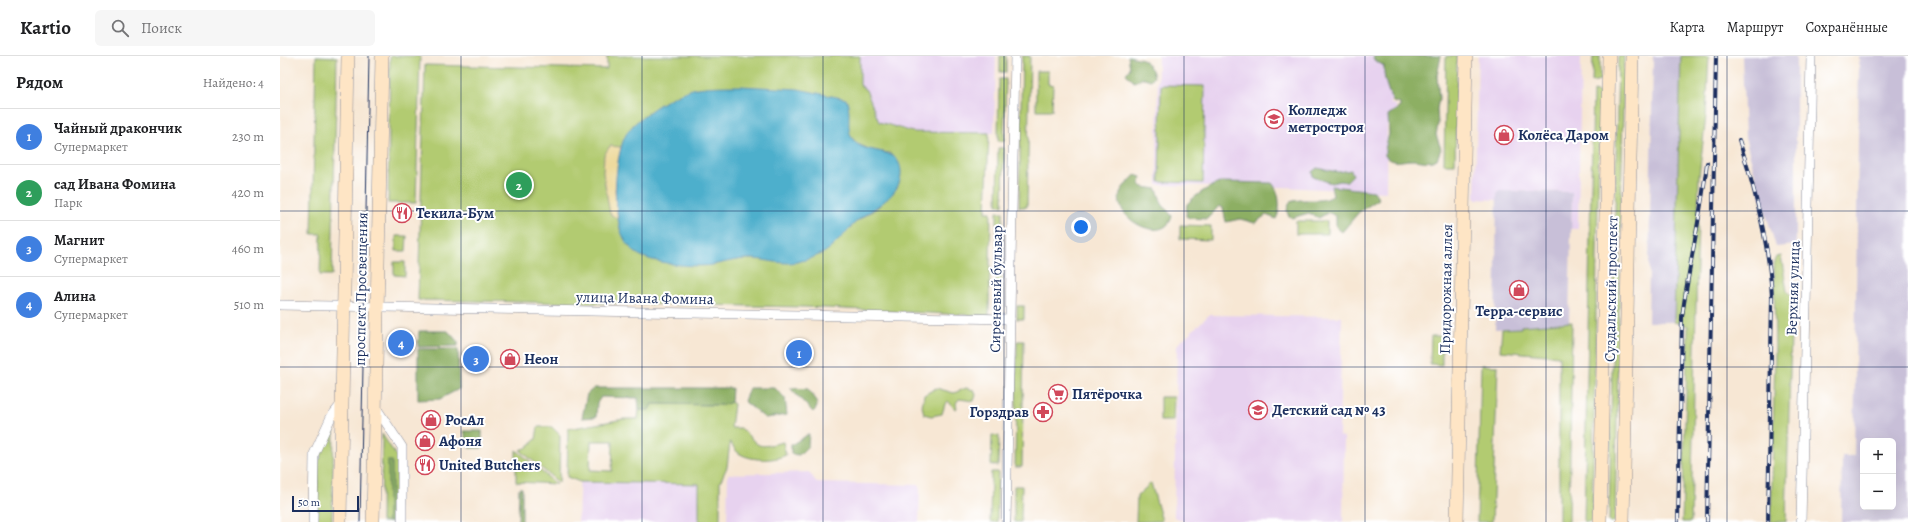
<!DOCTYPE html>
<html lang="ru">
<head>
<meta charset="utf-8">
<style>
  :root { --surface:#fff; --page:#f6f6f6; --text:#202124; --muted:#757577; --line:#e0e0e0; --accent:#111827 }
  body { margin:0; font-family:Alegreya,serif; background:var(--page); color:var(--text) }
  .controls { position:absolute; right:12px; bottom:12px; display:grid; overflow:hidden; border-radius:6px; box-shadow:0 4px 16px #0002 }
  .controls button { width:36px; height:36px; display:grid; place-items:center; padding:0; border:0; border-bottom:1px solid var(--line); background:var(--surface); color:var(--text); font:20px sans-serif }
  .scale { position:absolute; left:12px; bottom:10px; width:67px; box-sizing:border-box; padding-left:4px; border:2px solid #1b2f5e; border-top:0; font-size:11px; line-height:14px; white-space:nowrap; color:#1b2f5e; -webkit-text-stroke:3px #fff; paint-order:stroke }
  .you { position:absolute; left:801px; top:171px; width:14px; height:14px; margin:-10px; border:3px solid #fff; border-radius:50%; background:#1a73e8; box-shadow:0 0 0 6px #1a73e833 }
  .badge { display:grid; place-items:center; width:26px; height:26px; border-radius:50%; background:var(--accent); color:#fff; font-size:13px; font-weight:700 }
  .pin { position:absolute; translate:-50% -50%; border:2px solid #fff; box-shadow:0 1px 4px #0006 }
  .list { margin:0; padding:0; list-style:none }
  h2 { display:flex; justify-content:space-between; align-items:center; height:52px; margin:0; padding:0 16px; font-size:17px }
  h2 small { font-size:13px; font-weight:400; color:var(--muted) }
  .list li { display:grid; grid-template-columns:26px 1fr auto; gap:12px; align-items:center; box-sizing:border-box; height:56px; padding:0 16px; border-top:1px solid var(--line) }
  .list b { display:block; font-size:15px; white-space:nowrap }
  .list p { margin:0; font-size:13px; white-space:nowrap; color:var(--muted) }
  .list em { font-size:13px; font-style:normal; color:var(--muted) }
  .icon { flex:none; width:22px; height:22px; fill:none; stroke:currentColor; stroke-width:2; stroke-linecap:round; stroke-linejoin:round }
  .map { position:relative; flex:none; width:1628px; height:466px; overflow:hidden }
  header { display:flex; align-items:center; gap:24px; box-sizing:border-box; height:56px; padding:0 20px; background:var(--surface); border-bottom:1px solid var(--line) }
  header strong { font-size:19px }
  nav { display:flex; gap:22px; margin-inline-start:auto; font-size:14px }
  .search { width:280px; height:36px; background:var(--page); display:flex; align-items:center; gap:10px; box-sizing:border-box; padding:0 14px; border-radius:6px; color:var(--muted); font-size:15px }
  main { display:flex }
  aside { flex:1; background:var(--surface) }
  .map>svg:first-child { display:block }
  .built { fill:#e7d2ef }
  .industrial { fill:#c8bfd8; fill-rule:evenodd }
  .green { fill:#b2cb71; stroke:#667d68; fill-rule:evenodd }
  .forest { fill:#8daf63; stroke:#546f60 }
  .sand { fill:#eeda9e; stroke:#84847e }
  .water { fill:#4dafcc; stroke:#346f95 }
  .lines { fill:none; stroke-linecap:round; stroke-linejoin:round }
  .street-casing { stroke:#898b99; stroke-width:10 }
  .secondary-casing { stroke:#898b99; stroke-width:14 }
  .street { stroke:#fff; stroke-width:9 }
  .secondary { stroke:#fee5c5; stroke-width:13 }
  .tram { stroke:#1b2f5e; stroke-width:1 }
  .rail-casing { stroke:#1b2f5e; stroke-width:4 }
  .rail { stroke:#fff; stroke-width:2.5; stroke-dasharray:8; stroke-linecap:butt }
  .grid { fill:none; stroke:#1b2f5e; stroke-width:1; stroke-opacity:0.55 }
  .labels { text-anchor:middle; stroke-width:4; stroke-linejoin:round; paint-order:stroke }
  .poi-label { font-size:15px; font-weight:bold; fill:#1b2f5e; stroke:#fff; text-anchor:start }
  .street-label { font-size:15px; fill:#1b2f5e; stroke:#fff }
</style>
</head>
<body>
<header>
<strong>Kartio</strong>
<div class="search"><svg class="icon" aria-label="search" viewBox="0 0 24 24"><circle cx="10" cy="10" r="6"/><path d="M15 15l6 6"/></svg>Поиск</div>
<nav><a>Карта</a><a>Маршрут</a><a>Сохранённые</a></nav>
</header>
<main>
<aside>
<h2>Рядом<small>Найдено: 4</small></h2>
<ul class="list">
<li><span class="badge" style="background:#3f7fe0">1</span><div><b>Чайный дракончик</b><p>Супермаркет</p></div><em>230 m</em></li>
<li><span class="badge" style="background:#2e9e5b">2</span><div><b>сад Ивана Фомина</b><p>Парк</p></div><em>420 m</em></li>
<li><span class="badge" style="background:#3f7fe0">3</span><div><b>Магнит</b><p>Супермаркет</p></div><em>460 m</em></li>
<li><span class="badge" style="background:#3f7fe0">4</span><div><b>Алина</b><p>Супермаркет</p></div><em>510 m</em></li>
</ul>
</aside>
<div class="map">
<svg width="1628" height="466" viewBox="0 0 1628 466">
  <rect width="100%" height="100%" fill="#fff"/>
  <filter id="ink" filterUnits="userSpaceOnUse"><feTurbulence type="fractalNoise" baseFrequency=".025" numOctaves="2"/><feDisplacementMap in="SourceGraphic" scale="8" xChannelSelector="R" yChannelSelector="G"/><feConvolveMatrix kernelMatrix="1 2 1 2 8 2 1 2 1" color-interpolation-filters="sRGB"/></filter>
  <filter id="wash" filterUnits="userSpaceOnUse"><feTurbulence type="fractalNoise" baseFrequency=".012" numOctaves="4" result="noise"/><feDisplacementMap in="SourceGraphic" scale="16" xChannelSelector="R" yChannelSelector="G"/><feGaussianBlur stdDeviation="0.9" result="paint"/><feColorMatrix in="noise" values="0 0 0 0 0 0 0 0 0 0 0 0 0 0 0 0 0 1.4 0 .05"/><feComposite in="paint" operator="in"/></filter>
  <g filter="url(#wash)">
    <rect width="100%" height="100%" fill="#f7e7d4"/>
    <g class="built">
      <path d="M580 0H716L714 77 633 76 599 66 586 34 580 29Z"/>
      <path d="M878 0H1109L1108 35 1111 36V48L1116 49V56L1110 69H1107L1106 136 1002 131 877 129Z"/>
      <path d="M1198 0H1301L1298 173H1291L1292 136 1217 135V144L1195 143Z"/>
      <path d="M929 259 1062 261 1059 380 1064 381 1063 466H905L894 461 897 289Z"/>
      <path d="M300 416H428L440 466H298Z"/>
      <path d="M529 416 537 427 640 429 639 466H447L448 418Z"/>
    </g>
    <g class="industrial">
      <path d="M1373 0H1401L1394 266H1368Z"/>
      <path d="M1462 0H1516V189L1496 191 1480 138 1465 81Z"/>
      <path d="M1579 0H1628V466H1561L1562 400H1574ZM1583 385H1613V451H1583Z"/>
      <path d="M1217 135 1292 136 1289 266 1241 270V272L1215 273Z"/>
    </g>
    <g class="green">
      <path d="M36 0 57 1 52 219H40L41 178H32Z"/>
      <path d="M110 0H140L136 147H108Z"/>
      <path d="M327 0H580V29L586 34 599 66 633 76 709 77 706 156H711L709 260 525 251 138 244 145 9 327 13ZM417 32 569 78C578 92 594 95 610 97L617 132 597 152 577 165 552 191 474 203H459L431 209H408L366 202 340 174 335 134 353 69 379 49 399 38Z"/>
      <rect x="720" y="0" width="6" height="16"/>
      <path d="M742 0H750L747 151H739Z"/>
      <path d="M1166 0H1177L1175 108H1164Z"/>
      <path d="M1313 0H1320V24L1312 26Z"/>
      <path d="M1338 0H1344L1335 466H1329Z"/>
      <path d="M1401 0H1429L1426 60 1419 120 1411 466H1402L1408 270 1394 266Z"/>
      <path d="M756 15H768V28L773 29 772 54H756Z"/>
      <path d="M719 23H726L724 85H718Z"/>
      <path d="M881 29 925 30 923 127 879 126Z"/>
      <path d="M1313 35 1320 37 1312 466H1304Z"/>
      <path d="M718 92H724L723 149H717Z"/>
      <path d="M717 156H723L721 242H716Z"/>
      <rect x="1016" y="165" width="31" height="13"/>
      <path d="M900 169 931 170V184L900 183Z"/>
      <path d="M116 180H127L126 195H116Z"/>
      <path d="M1501 200 1507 235 1512 241 1506 466H1491L1495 297 1494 208 1497 201Z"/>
      <path d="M114 206H125V220L114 219Z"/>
      <rect x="737" y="250" width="7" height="13"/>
      <path d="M1292 266 1289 466H1279V300L1220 295 1222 273 1241 272V270Z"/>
      <path d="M1151 280H1162V309L1150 308Z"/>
      <path d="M737 285H744L742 411H735Z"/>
      <path d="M1201 309 1218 310 1212 466H1197Z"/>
      <path d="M656 332 674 337 686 332 694 334 696 339 694 345 679 343 676 347 677 352 675 353 668 345 665 348 662 358 651 360 644 358 642 350 644 339Z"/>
      <path d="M880 341H894L893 365H880Z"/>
      <path d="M451 346 454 348 451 372H461C481 391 474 393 503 386L506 399C494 405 473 405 460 398 455 395 453 390 450 386L447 411 440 426V466H419V428L300 426 287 421 288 373 344 363H358L359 354H369L372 348 443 349ZM311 385H333L332 415 310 414Z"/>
      <path d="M258 371H272L280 379 279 427 240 394 246 392 256 383Z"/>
      <path d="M51 373 54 374 52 466H37L38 407Z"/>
      <path d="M102 378 117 401V466H101Z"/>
      <path d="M712 379 719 380 718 410 711 409Z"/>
      <path d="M236 394 240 397 276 428 236 426Z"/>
      <path d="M711 416H718L717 466H710Z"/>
      <path d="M871 427 882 465 856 466 857 440Z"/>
      <path d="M734 430H742L741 466H734Z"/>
    </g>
    <g class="forest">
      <path d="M848 0 863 3 872 14 874 21 871 24 864 22 854 26 846 18 850 12Z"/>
      <path d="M1093 0H1161L1157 20 1159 42 1157 53 1158 68 1156 79 1161 93 1157 103C1148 108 1142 104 1132 104 1121 104 1115 109 1105 100V93L1109 78 1108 59 1120 51V48L1113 46C1108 35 1103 22 1104 10L1094 4Z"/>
      <path d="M1037 112 1058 116 1071 114 1073 119 1066 126 1061 125 1051 127 1033 121 1032 116Z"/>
      <path d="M855 119 861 121 860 128 863 131 877 133 882 148 892 160C885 191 829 162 841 135 843 130 851 124 855 119Z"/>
      <path d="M942 126 992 127C999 134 1002 153 996 163L986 159 975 167 960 163 946 166 943 152 939 150 927 163 909 162 906 160 907 148C917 138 928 131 942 126Z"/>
      <path d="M1051 130 1094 135 1099 143 1079 156 1062 176 1056 171V161L1049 156 1039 162 1029 157 1012 162 1008 159 1007 154 1010 146C1023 141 1040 148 1053 140Z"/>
      <path d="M139 275H168L178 286V290L138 291Z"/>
      <path d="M138 293H178L179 333 160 343 138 344Z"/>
      <path d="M314 332H452L451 346 443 349 372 348 369 354H359L358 342 321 341 317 347 316 361 302 362 307 338Z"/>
      <path d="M469 332H495L505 342 507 359 485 362 464 345Z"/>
      <path d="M510 332 528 333 537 345 536 353 533 356Z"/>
      <path d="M184 375H202V392H189Z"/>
      <path d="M529 378 528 390 519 399 511 398V389Z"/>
      <rect x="108" y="405" width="4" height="61"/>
      <path d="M239 432H242V466H238Z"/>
    </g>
    <path class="sand" d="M330 90 341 91 335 134 338 163 330 158 323 117 324 99Z"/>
    <path class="water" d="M460 30 518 33 566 43C573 56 564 74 574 85 587 100 619 89 621 115 622 141 593 151 577 165 566 175 557 188 545 196 538 200 526 204 517 206 503 209 488 204 474 203 458 202 445 207 431 209 414 212 369 207 356 197 339 183 338 165 336 145 334 128 338 91 347 77 359 59 396 36 417 32 431 30 446 30 460 30Z"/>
  </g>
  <g filter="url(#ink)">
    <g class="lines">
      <g class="street-casing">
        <g id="street">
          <path d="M0 249 730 263"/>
          <path d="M95 350 122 391V466"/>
          <path d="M33 466 34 398 51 361 62 347"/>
          <path d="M726 466 735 0"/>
          <path d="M1521 466C1524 311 1529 155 1531 0"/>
        </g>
      </g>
      <g class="secondary-casing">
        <g id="secondary">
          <path d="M60 466 68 0"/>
          <path d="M93 466 102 0"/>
          <path d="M1177 466 1186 0"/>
          <path d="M1320 466 1329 0"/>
          <path d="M1343 466 1352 0"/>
        </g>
      </g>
      <use href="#street" class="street"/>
      <use href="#secondary" class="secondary"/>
      <path class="tram" d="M80 466 89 0"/>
      <g class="rail-casing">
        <g id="rail">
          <path d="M1459 84C1476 136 1489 187 1492 241L1488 466"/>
          <path d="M1398 466 1402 261C1409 209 1421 159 1427 107"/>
          <path d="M1427 466 1436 0"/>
        </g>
      </g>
      <use href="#rail" class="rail"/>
    </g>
  </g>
  <path class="grid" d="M181 0V466M362 0V466M543 0V466M724 0V466M904 0V466M1085 0V466M1266 0V466M1447 0V466M0 155H1628M0 311H1628"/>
  <defs>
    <g id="university-ring" transform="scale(1)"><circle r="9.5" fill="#fff" stroke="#d1495b" stroke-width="1.5"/><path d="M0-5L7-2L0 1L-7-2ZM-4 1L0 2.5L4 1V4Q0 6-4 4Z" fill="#d1495b"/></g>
    <g id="shop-ring" transform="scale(1)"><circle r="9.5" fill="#fff" stroke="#d1495b" stroke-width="1.5"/><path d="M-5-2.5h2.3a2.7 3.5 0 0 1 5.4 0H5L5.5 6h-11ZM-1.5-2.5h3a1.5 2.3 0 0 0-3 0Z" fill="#d1495b"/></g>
    <g id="restaurant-ring" transform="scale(1)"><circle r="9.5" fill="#fff" stroke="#d1495b" stroke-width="1.5"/><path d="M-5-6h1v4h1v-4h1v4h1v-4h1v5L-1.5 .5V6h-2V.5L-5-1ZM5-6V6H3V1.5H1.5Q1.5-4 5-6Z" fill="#d1495b"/></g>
    <g id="supermarket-ring" transform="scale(1)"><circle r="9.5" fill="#fff" stroke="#d1495b" stroke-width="1.5"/><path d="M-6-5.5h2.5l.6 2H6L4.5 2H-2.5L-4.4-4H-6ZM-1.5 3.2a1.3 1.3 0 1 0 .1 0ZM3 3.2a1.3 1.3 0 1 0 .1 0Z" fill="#d1495b"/></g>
    <g id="school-ring" transform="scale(1)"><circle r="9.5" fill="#fff" stroke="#d1495b" stroke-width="1.5"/><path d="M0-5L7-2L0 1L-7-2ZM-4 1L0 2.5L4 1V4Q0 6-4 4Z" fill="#d1495b"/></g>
    <g id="pharmacy-ring" transform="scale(1)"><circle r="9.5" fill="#fff" stroke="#d1495b" stroke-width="1.5"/><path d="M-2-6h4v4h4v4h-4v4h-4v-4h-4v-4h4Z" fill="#d1495b"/></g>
  </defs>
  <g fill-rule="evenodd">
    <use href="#university-ring" x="994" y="63"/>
    <use href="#shop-ring" x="1224" y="79"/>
    <use href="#restaurant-ring" x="122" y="157"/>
    <use href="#shop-ring" x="1239" y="234"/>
    <use href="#shop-ring" x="230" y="303"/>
    <use href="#supermarket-ring" x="778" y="338"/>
    <use href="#school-ring" x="978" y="354"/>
    <use href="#pharmacy-ring" x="763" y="356"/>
    <use href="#shop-ring" x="151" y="364"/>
    <use href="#shop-ring" x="145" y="385"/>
    <use href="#restaurant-ring" x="145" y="409"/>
  </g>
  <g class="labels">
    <g class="poi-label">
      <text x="1008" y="59">Колледж<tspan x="1008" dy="17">метростроя</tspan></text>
      <text x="1238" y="84">Колёса Даром</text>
      <text x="136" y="162">Текила-Бум</text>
      <text x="1239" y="260" text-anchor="middle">Терра-сервис</text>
      <text x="244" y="308">Неон</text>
      <text x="792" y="343">Пятёрочка</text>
      <text x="992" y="359">Детский сад № 43</text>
      <text x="749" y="361" text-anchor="end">Горздрав</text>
      <text x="165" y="369">РосАл</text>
      <text x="159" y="390">Афоня</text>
      <text x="159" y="414">United Butchers</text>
    </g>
    <g class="street-label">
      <text transform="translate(1513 232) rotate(-88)" y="5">Верхняя улица</text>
      <text transform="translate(81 233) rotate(-89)" y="5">проспект Просвещения</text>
      <text transform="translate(716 233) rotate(-89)" y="5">Сиреневый бульвар</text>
      <text transform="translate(1166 233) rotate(-89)" y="5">Придорожная аллея</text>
      <text transform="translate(1331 233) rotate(-89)" y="5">Суздальский проспект</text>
      <text transform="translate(365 242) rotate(1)" y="5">улица Ивана Фомина</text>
    </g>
  </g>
</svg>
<div class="controls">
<button>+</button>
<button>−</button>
</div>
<div class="scale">50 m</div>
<div class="you"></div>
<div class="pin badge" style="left:519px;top:297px;background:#3f7fe0">1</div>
<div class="pin badge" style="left:239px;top:129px;background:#2e9e5b">2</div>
<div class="pin badge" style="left:196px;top:303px;background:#3f7fe0">3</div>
<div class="pin badge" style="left:121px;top:287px;background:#3f7fe0">4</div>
</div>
</main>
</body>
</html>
